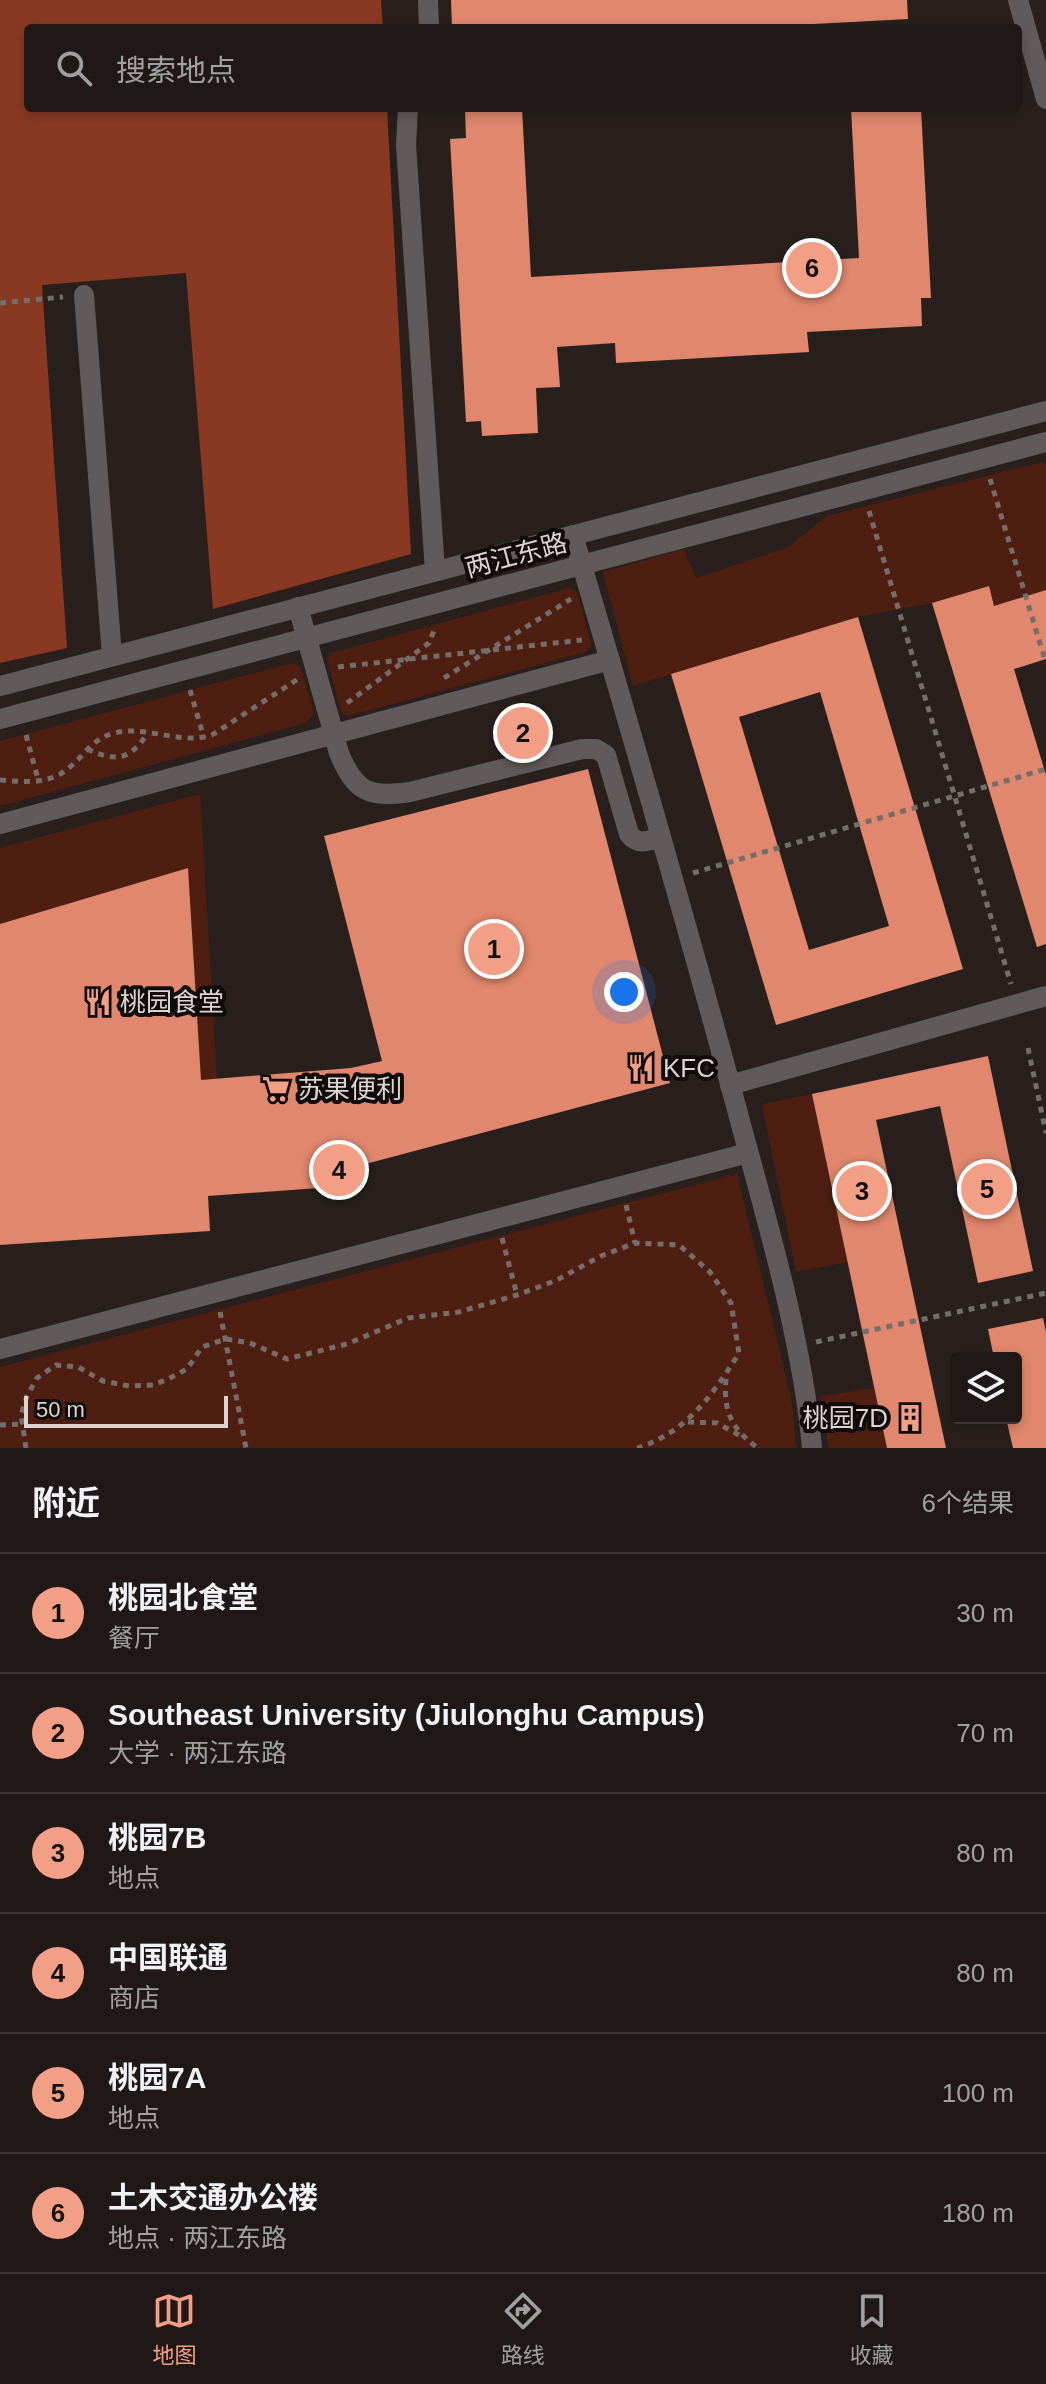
<!DOCTYPE html>
<html lang="zh">
<head>
<meta charset="utf-8">
<style>
  :root { --surface:#1f1816; --page:#2c2523; --text:#f1f3f6; --muted:#a1a0a1; --line:#3c3735; --accent:#f39f85 }
  body { margin:0; font-family:Arial,"Noto Sans SC",sans-serif; background:var(--page); color:var(--text) }
  .controls { position:absolute; right:24px; bottom:24px; display:grid; overflow:hidden; border-radius:8px; box-shadow:0 4px 12px #0003 }
  .controls button { width:72px; height:72px; display:grid; place-items:center; padding:0; border:0; border-bottom:2px solid var(--line); background:var(--surface); color:var(--text); font:40px sans-serif }
  .scale { position:absolute; left:24px; bottom:20px; width:204px; box-sizing:border-box; padding-left:8px; border:4px solid #dbd4d2; border-top:0; font-size:22px; line-height:28px; white-space:nowrap; color:#dbd4d2; -webkit-text-stroke:6px #0f0b09; paint-order:stroke }
  .you { position:absolute; left:624px; top:992px; width:28px; height:28px; margin:-20px; border:6px solid #fff; border-radius:50%; background:#1a73e8; box-shadow:0 0 0 12px #1a73e833 }
  .badge { display:grid; place-items:center; width:52px; height:52px; border-radius:50%; background:var(--accent); color:#111; font-size:26px; font-weight:700 }
  .pin { position:absolute; translate:-50% -50%; border:4px solid #fff; box-shadow:0 2px 8px #0006 }
  .list { margin:0; padding:0; list-style:none }
  h2 { display:flex; justify-content:space-between; align-items:center; height:104px; margin:0; padding:0 32px; font-size:34px }
  h2 small { font-size:26px; font-weight:400; color:var(--muted) }
  .list li { display:grid; grid-template-columns:52px 1fr auto; gap:24px; align-items:center; box-sizing:border-box; height:120px; padding:0 32px; border-top:2px solid var(--line) }
  .list b { display:block; font-size:30px; white-space:nowrap }
  .list p { margin:0; font-size:26px; white-space:nowrap; color:var(--muted) }
  .list em { font-size:26px; font-style:normal; color:var(--muted) }
  .icon { flex:none; width:44px; height:44px; fill:none; stroke:currentColor; stroke-width:2; stroke-linecap:round; stroke-linejoin:round }
  .map { position:relative; flex:none; width:1046px; height:1448px; overflow:hidden }
  .search { position:absolute; background:var(--surface); box-shadow:0 4px 12px #0003; left:24px; right:24px; top:24px; height:88px; display:flex; align-items:center; gap:20px; box-sizing:border-box; padding:0 28px; border-radius:8px; color:var(--muted); font-size:30px }
  .sheet { height:824px; background:var(--surface) }
  nav { display:flex; justify-content:space-around; align-items:center; box-sizing:border-box; height:112px; border-top:2px solid var(--line); background:var(--surface); font-size:22px; color:var(--muted) }
  nav a { display:grid; justify-items:center; gap:4px }
  nav .on { color:var(--accent) }
  .map>svg:first-child { display:block }
  .green { fill:#4e1f11 }
  .forest { fill:#893921 }
  .building { fill:#e0876d; fill-rule:evenodd }
  .lines { fill:none; stroke-linecap:round; stroke-linejoin:round }
  .path { stroke:#756d6a; stroke-width:5; stroke-dasharray:6 6; stroke-linecap:butt }
  .minor { stroke:#605b5a; stroke-width:20 }
  .labels { text-anchor:middle; stroke-width:8; stroke-linejoin:round; paint-order:stroke }
  .street-label { font-size:26px; fill:#dbd4d2; stroke:#0f0b09 }
  .poi-label { font-size:26px; fill:#dbd4d2; stroke:#0f0b09; text-anchor:start }
</style>
</head>
<body>
<div class="map">
<svg width="1046" height="1448" viewBox="0 0 1046 1448">
  <rect width="100%" height="100%" fill="#29201d"/>
  <g class="green">
    <path d="M1042 462 1046 466V590L994 606 988 586 932 603 858 617 633 686 603 572 684 549 696 578 788 547 827 516Z"/>
    <path d="M569 588 577 592 591 643 586 652 348 716 341 712 327 659 331 653Z"/>
    <path d="M292 663 301 668 314 713 306 723 0 806V741Z"/>
    <path d="M200 794 217 1079 201 1080 188 868 0 924V848Z"/>
    <path d="M812 1094 848 1262 796 1272 762 1104Z"/>
    <path d="M737 1174 792 1403 796 1448H0V1367Z"/>
    <path d="M874 1388 887 1448H829L820 1396Z"/>
  </g>
  <path class="forest" d="M0 0H381L383 28H28V108H387L411 554 213 609 186 273 42 285 67 648 0 663Z"/>
  <g class="building">
    <path d="M451 0H907L908 19 740 28H452Z"/>
    <path d="M465 108H522L531 277 859 258 851 108H921L931 298H921L922 326 807 332 809 352 616 363 615 343 557 347 560 387 536 388 538 433 482 436 481 421 466 422 450 139 466 138Z"/>
    <path d="M989 586 994 606 1046 590V659L1014 669 1046 775V944L1037 947 932 603Z"/>
    <path d="M858 617 963 969 776 1025 671 674ZM820 692 889 926 809 950 739 717Z"/>
    <path d="M588 769 670 1083 358 1166 359 1185 208 1196 210 1231 0 1245V924L188 868 201 1080 351 1068 382 1061 324 836Z"/>
    <path d="M988 1056 1033 1271 978 1283 940 1106 876 1120 946 1448H887L812 1094Z"/>
    <path d="M1043 1318 1046 1332V1448H1013L1006 1418H1016V1358H994L988 1329Z"/>
  </g>
  <g class="lines">
    <g class="path">
      <path d="M0 303 63 297"/>
      <path d="M990 479 1046 663"/>
      <path d="M869 511 1011 984"/>
      <path d="M338 667 582 640"/>
      <path d="M444 678 571 599"/>
      <path d="M190 690 204 738"/>
      <path d="M347 703 429 643 435 628"/>
      <path d="M26 735 39 783"/>
      <path d="M87 749C116 762 129 761 148 733"/>
      <path d="M0 780C25 782 50 785 70 767 83 756 92 741 108 735 142 722 178 746 212 735L298 679"/>
      <path d="M693 873 1046 769"/>
      <path d="M1028 1048 1046 1133"/>
      <path d="M626 1205 635 1243"/>
      <path d="M502 1238 517 1295"/>
      <path d="M220 1312 246 1448"/>
      <path d="M816 1342 1046 1293"/>
      <path d="M726 1379C723 1410 731 1429 758 1448"/>
      <path d="M688 1422 717 1423 739 1435"/>
      <path d="M0 1425 22 1424"/>
      <path d="M26 1448 21 1415 27 1396 37 1378 56 1365 78 1367 103 1381 129 1386 153 1385 168 1379 187 1369 202 1347 226 1339 250 1343 287 1359 347 1344 408 1318 459 1312 517 1295 557 1280 601 1256 635 1243 679 1245 710 1272 731 1303 739 1353C713 1395 686 1433 637 1448"/>
    </g>
    <g class="minor">
      <path d="M428 0 429 28"/>
      <path d="M1018 0 1046 99"/>
      <path d="M408 108 406 145 435 571"/>
      <path d="M84 295 112 656"/>
      <path d="M573 535C629 724 684 914 736 1106 765 1215 802 1336 812 1448"/>
      <path d="M298 607 339 753C355 792 369 798 410 792L582 749H596L606 755 629 834C638 846 648 841 661 837"/>
      <path d="M0 686 1046 411"/>
      <path d="M0 719 1046 442"/>
      <path d="M0 824 610 660"/>
      <path d="M730 1085 1046 996"/>
      <path d="M0 1349 748 1153"/>
    </g>
  </g>
  <defs>
    <g id="restaurant-bare" transform="scale(2.16)"><path d="M-5-6h1v4h1v-4h1v4h1v-4h1v5L-1.5 .5V6h-2V.5L-5-1ZM5-6V6H3V1.5H1.5Q1.5-4 5-6Z" fill="#f39f85" stroke="#0f0b09" stroke-width="2.5" paint-order="stroke"/></g>
    <g id="supermarket-bare" transform="scale(2.16)"><path d="M-6-5.5h2.5l.6 2H6L4.5 2H-2.5L-4.4-4H-6ZM-1.5 3.2a1.3 1.3 0 1 0 .1 0ZM3 3.2a1.3 1.3 0 1 0 .1 0Z" fill="#f39f85" stroke="#0f0b09" stroke-width="2.5" paint-order="stroke"/></g>
    <g id="building-bare" transform="scale(2.16)"><path d="M-4-6H4V6H1V3H-1V6H-4ZM-2.5-4.3h1.7v1.8h-1.7ZM.8-4.3h1.7v1.8H.8ZM-2.5-1h1.7V.8h-1.7ZM.8-1h1.7V.8H.8Z" fill="#f39f85" stroke="#0f0b09" stroke-width="2.5" paint-order="stroke"/></g>
  </defs>
  <g fill-rule="evenodd">
    <use href="#restaurant-bare" x="98" y="1002"/>
    <use href="#restaurant-bare" x="641" y="1068"/>
    <use href="#supermarket-bare" x="276" y="1089"/>
    <use href="#building-bare" x="910" y="1418"/>
  </g>
  <g class="labels">
    <g class="street-label">
      <text transform="translate(516 555) rotate(-15)" y="9">两江东路</text>
    </g>
    <g class="poi-label">
      <text x="120" y="1011">桃园食堂</text>
      <text x="663" y="1077">KFC</text>
      <text x="298" y="1098">苏果便利</text>
      <text x="888" y="1427" text-anchor="end">桃园7D</text>
    </g>
  </g>
</svg>
<div class="controls">
<button><svg class="icon" aria-label="layers" viewBox="0 0 24 24"><path d="M12 4l9 5-9 5-9-5zM3 14l9 5 9-5"/></svg></button>
</div>
<div class="scale">50 m</div>
<div class="you"></div>
<div class="pin badge" style="left:494px;top:949px">1</div>
<div class="pin badge" style="left:523px;top:733px">2</div>
<div class="pin badge" style="left:862px;top:1191px">3</div>
<div class="pin badge" style="left:339px;top:1170px">4</div>
<div class="pin badge" style="left:987px;top:1189px">5</div>
<div class="pin badge" style="left:812px;top:268px">6</div>
<div class="search"><svg class="icon" aria-label="search" viewBox="0 0 24 24"><circle cx="10" cy="10" r="6"/><path d="M15 15l6 6"/></svg>搜索地点</div>
</div>
<section class="sheet">
<h2>附近<small>6个结果</small></h2>
<ul class="list">
<li><span class="badge">1</span><div><b>桃园北食堂</b><p>餐厅</p></div><em>30 m</em></li>
<li><span class="badge">2</span><div><b>Southeast University (Jiulonghu Campus)</b><p>大学 · 两江东路</p></div><em>70 m</em></li>
<li><span class="badge">3</span><div><b>桃园7B</b><p>地点</p></div><em>80 m</em></li>
<li><span class="badge">4</span><div><b>中国联通</b><p>商店</p></div><em>80 m</em></li>
<li><span class="badge">5</span><div><b>桃园7A</b><p>地点</p></div><em>100 m</em></li>
<li><span class="badge">6</span><div><b>土木交通办公楼</b><p>地点 · 两江东路</p></div><em>180 m</em></li>
</ul>
</section>
<nav>
<a class="on"><svg class="icon" aria-label="map" viewBox="0 0 24 24"><path d="M3 6l6-2 6 2 6-2v14l-6 2-6-2-6 2zM9 4v14M15 6v14"/></svg>地图</a>
<a><svg class="icon" aria-label="directions" viewBox="0 0 24 24"><path d="M12 3l9 9-9 9-9-9zM9 14v-3h6M13 9l2 2-2 2"/></svg>路线</a>
<a><svg class="icon" aria-label="saved" viewBox="0 0 24 24"><path d="M7 4h10v16l-5-4-5 4z"/></svg>收藏</a>
</nav>
</body>
</html>
